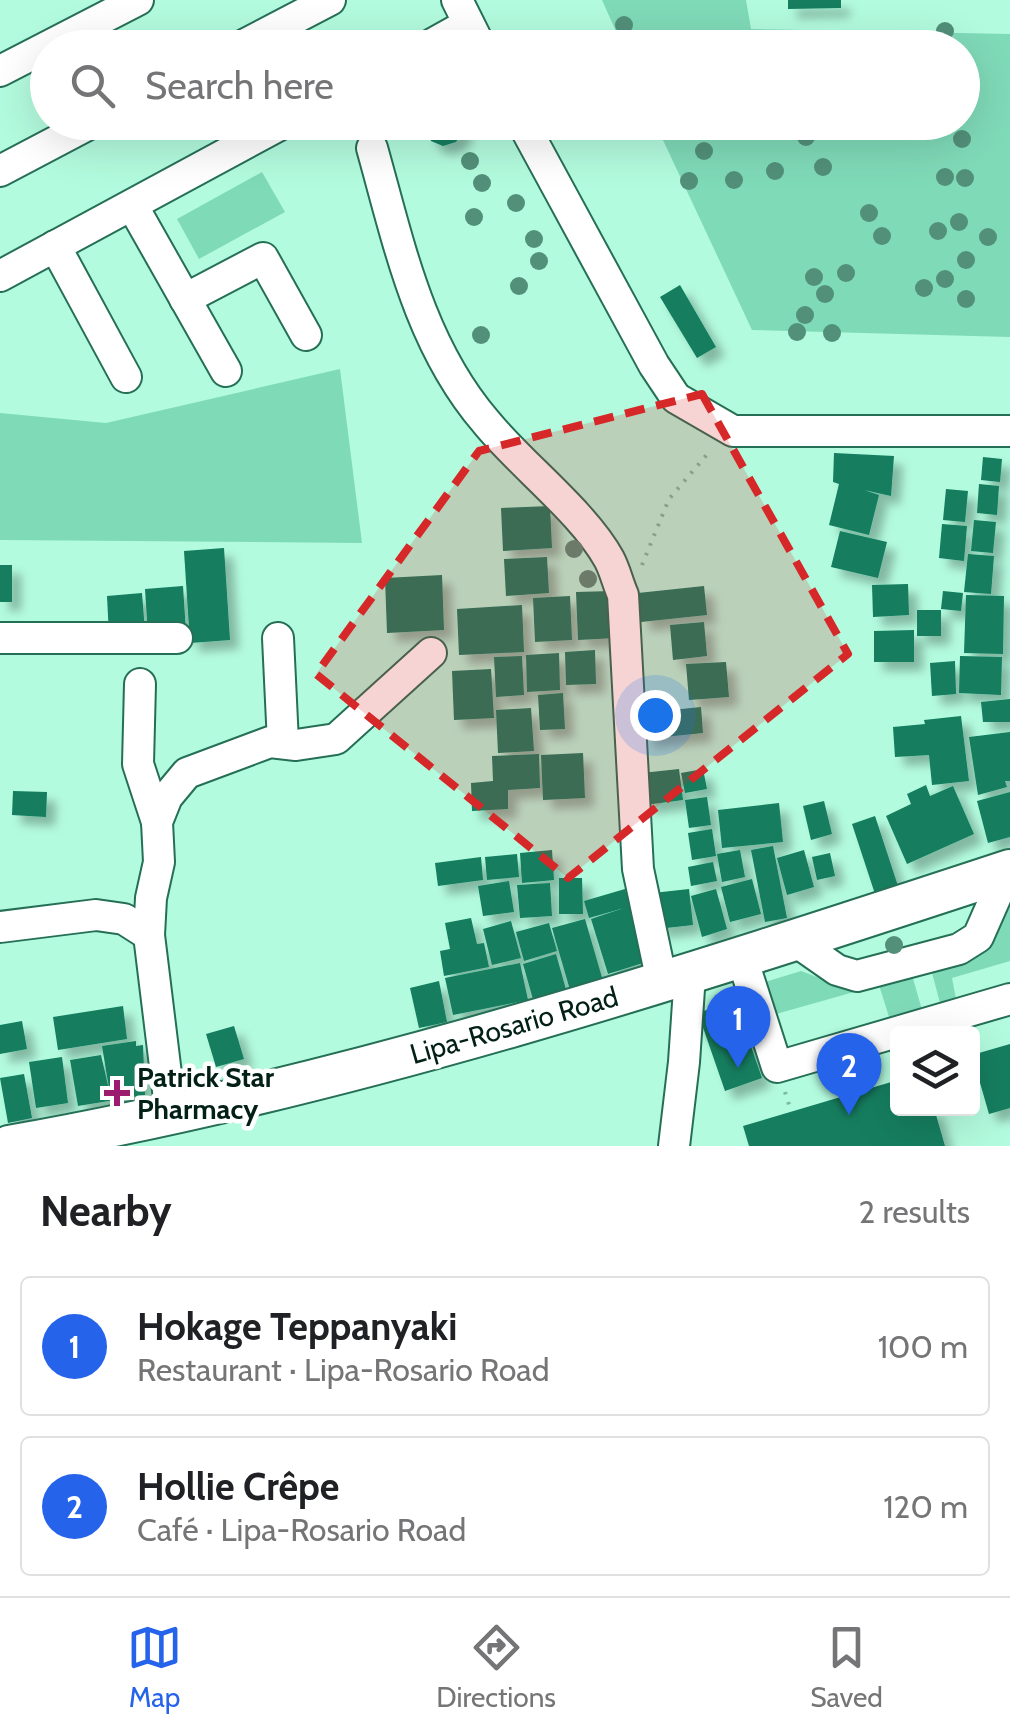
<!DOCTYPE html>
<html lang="en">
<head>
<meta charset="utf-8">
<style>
  :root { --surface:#fff; --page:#f2f2f2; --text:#202124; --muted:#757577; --line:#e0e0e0; --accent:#2563eb }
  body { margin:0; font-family:Cabin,sans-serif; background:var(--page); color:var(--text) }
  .controls { position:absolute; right:30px; bottom:30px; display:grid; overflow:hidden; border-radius:10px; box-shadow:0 10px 40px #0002 }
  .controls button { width:90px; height:90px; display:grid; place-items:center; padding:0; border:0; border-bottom:2px solid var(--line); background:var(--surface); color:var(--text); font:50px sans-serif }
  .you { position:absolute; left:655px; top:715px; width:35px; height:35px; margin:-25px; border:8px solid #fff; border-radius:50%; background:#1a73e8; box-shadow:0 0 0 15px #1a73e833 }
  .badge { display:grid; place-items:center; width:65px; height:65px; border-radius:50%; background:var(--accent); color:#fff; font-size:32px; font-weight:700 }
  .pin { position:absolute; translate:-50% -82px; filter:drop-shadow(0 2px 5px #0008) }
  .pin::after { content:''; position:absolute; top:52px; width:35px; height:30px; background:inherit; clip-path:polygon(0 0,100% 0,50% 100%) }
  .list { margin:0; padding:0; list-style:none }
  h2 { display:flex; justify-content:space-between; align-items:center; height:130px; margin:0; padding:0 40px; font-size:42px }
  h2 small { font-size:32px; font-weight:400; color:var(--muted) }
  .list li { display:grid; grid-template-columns:65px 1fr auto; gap:30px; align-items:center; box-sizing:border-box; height:140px; margin:0 20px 20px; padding:0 20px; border:2px solid var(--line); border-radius:10px }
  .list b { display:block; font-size:38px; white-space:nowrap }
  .list p { margin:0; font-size:32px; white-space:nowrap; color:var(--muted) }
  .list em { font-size:32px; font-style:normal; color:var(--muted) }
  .icon { flex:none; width:55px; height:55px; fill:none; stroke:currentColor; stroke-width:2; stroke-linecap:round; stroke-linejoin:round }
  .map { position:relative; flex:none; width:1010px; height:1146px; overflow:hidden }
  .search { position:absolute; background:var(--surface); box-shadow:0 10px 40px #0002; left:30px; right:30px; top:30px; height:110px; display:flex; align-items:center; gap:25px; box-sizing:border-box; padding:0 35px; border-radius:55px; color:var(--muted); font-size:38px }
  .sheet { height:450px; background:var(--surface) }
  nav { display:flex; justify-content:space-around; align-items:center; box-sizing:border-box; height:140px; border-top:2px solid var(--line); background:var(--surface); font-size:28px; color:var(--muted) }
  nav a { display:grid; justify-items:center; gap:5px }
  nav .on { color:var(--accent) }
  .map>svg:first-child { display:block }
  .green { fill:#7fdab8 }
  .building { fill:#127e5f; filter:url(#shadow) }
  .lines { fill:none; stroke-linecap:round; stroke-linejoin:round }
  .minor-casing { stroke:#266f57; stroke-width:34 }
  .major-casing { stroke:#266f57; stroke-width:44 }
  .path { stroke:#7eb9a2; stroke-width:4; stroke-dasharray:2.5 8; stroke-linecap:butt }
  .minor { stroke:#fff; stroke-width:30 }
  .major { stroke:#fff; stroke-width:40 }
  .tree { fill:#52907a }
  .marked { fill:#d62828; fill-opacity:0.2; stroke:#d62828; stroke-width:8; stroke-dasharray:20 12; stroke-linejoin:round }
  .poi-dot { fill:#9d1b6e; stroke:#fff; stroke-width:4 }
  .labels { text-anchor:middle; stroke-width:9; stroke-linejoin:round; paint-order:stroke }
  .street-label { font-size:28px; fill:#022016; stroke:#fff }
  .poi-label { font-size:28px; font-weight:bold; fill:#022016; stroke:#fff; text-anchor:start }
</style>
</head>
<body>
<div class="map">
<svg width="1010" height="1146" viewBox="0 0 1010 1146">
  <defs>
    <filter id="shadow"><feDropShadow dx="9" dy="9" stdDeviation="5" flood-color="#0004"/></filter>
  </defs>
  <rect width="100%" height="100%" fill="#b3fbde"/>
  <g class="green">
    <path d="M602 0H746L751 29 1010 34V337L752 330 655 123 962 122V48L623 47Z"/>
    <path d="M262 172 285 212 199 259 177 219Z"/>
    <path d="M340 369 362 543 0 540V413L106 423Z"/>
    <path d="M1010 906V961L952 978 956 999 940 1003 931 969Z"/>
    <path d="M801 971 851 990 912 975 922 1010 890 1020 879 985 776 1014 765 982Z"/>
  </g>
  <g class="building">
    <path d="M788 0H841V8L788 9Z"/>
    <path d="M426 122H463V132L456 142 443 146 431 141Z"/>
    <path d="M680 285 716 347 697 358 660 297Z"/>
    <path d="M834 453 894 456 891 496 864 490 879 495 869 535 829 525 839 484 833 482Z"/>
    <path d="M983 457 1002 459 1000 482 981 480Z"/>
    <path d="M979 484 999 486 997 515 977 513Z"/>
    <path d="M946 489 968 491 965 522 943 520Z"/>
    <path d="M550 506 552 548 503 551 501 508Z"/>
    <path d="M974 520 996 522 993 553 971 551Z"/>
    <path d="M942 524 967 526 964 561 939 558Z"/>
    <path d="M840 531 887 542 878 578 831 567Z"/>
    <path d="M224 548 230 640 190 643 184 551Z"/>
    <path d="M968 554 994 556 991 594 964 592Z"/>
    <path d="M547 557 549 593 506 596 504 559Z"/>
    <rect x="0" y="565" width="12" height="37"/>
    <path d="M442 575 444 630 387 633 385 578Z"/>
    <path d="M908 584 909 615 873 617 872 585Z"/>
    <path d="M183 586 186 633 148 635 145 589Z"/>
    <path d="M704 586 707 615 641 622 638 593Z"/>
    <path d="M613 591 615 638 578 640 576 592Z"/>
    <path d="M943 591 963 593 961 611 941 609Z"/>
    <path d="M142 593 145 632 109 635 107 596Z"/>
    <path d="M966 595 1004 596 1003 654 964 653Z"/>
    <path d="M570 596 572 640 535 642 533 598Z"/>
    <path d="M522 605 524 652 459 655 457 609Z"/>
    <rect x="917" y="610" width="24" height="26"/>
    <path d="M704 622 707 656 673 660 670 625Z"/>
    <path d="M914 630V662H874V631Z"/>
    <path d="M595 650 596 684 566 685 565 652Z"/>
    <path d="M559 653 560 690 527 692 526 655Z"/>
    <path d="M522 656 524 695 496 697 494 657Z"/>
    <path d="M960 656 1002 657 1001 695 959 693Z"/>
    <path d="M955 661 956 694 932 696 930 663Z"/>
    <path d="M726 662 729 697 689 700 686 664Z"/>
    <path d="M491 669 494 718 454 720 452 671Z"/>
    <path d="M563 693 565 729 540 730 538 695Z"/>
    <path d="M1010 699V722H983L981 702Z"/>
    <path d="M701 707 703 733 645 739 643 713Z"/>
    <path d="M531 708 534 751 498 753 496 710Z"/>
    <path d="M961 716 969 781 932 785 929 755 895 757 893 727 925 724 924 720Z"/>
    <path d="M1010 732V781H1005L1007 787 978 795 969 737Z"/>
    <path d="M583 753 585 798 543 800 541 755Z"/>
    <path d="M539 754 540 788 508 790V809L472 811 471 783 493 781 492 756Z"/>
    <path d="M679 769 683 800 645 805 642 773Z"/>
    <path d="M703 769 707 789 685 793 681 773Z"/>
    <path d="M926 785 930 796 953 786 974 834 907 864 886 816 911 804 907 794Z"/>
    <path d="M13 791 47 792 46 817 12 815Z"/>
    <path d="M1010 792V837L988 843 977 801Z"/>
    <path d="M707 797 711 825 689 828 685 800Z"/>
    <path d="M824 801 832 834 811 840 803 806Z"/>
    <path d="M779 803 783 842 722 848 718 810Z"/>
    <path d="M875 816 898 886 875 894 852 824Z"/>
    <path d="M712 829 716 856 692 860 688 833Z"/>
    <path d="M773 846 787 918 765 922 751 850Z"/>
    <path d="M552 850 554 880 522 883 520 853Z"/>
    <path d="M740 850 745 877 722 882 717 854Z"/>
    <path d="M804 850 814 887 787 895 777 858Z"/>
    <path d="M830 853 835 876 817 880 812 857Z"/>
    <path d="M517 854 519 877 487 880 485 857Z"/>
    <path d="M481 857 483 880 438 886 435 863Z"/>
    <path d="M713 862 717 881 691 886 688 867Z"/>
    <path d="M559 878H582L583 914H559Z"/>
    <path d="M752 879 761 914 730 922 721 887Z"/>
    <path d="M509 881 514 912 483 916 478 886Z"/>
    <path d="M550 883 552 916 520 918 517 885Z"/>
    <path d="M625 889 646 962 608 974 591 919 624 908 589 918 584 901Z"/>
    <path d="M689 889 693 925 657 929 653 893Z"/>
    <path d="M716 889 727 929 702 937 691 896Z"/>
    <path d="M471 918 477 944 484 943 489 967 444 976 440 951 450 949 445 923Z"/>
    <path d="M585 919 603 981 570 990 552 928Z"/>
    <path d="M511 921 521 958 492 965 483 929Z"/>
    <path d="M549 923 557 951 524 961 516 932Z"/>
    <path d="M556 954 567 993 534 1003 523 964Z"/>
    <path d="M520 963 528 1000 453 1015 445 978Z"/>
    <path d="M439 981 447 1022 419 1028 410 988Z"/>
    <path d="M735 1000 762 1078 725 1091 698 1013Z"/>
    <path d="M123 1006 127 1039 58 1050 53 1017Z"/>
    <path d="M22 1021 27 1049 0 1054V1025Z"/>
    <path d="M234 1026 244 1059 216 1067 206 1034Z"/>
    <path d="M136 1041V1046L143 1045 145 1095 78 1106 70 1060 101 1055 110 1094 102 1046Z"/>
    <path d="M1010 1044V1108L989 1114 972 1055Z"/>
    <path d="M62 1057 68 1103 36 1108 29 1062Z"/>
    <path d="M24 1074 32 1118 8 1123 0 1078Z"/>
    <path d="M898 1080V1108H934L945 1146H749L743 1126Z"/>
  </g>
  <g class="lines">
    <g class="minor-casing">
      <g id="minor">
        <path d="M457 0 481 48"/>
        <path d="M238 48 330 0"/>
        <path d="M425 48 468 24"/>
        <path d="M0 71 138 0"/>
        <path d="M522 122 654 365 676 398 733 431H1010"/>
        <path d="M372 148C399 244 419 344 486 422 521 465 583 512 609 559 615 570 618 584 623 595L638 869 662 982"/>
        <path d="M0 171 93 122"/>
        <path d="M132 205 226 371"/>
        <path d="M55 246 126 377"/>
        <path d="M0 276 285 122"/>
        <path d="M185 299 263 258 306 335"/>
        <path d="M0 638H177"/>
        <path d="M278 638 283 743"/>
        <path d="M140 684 138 764 157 822"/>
        <path d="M0 927 96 915 124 919 149 935 151 898 159 862 157 822 167 797 187 773 270 742 296 745 336 739 431 653"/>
        <path d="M149 935 171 1115"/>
        <path d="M794 940 837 970 857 976 959 949 978 937 1007 871"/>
        <path d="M742 958 777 1067 1010 999"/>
        <path d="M674 1146 684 1062 690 974"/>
      </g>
    </g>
    <g class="major-casing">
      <path id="major" d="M9 1146C350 1086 681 978 1010 870"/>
    </g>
    <g class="path">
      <path d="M642 565 669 499 710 451"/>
      <path d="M972 1064 974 1063"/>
      <path d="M785 1092 791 1111"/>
    </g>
    <use href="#minor" class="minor"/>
    <use href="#major" class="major"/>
  </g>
  <g class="tree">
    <circle cx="624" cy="25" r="9"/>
    <circle cx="945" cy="31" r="9"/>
    <circle cx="806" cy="137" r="9"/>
    <circle cx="962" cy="139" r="9"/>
    <circle cx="704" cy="151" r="9"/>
    <circle cx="470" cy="161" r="9"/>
    <circle cx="823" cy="167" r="9"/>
    <circle cx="775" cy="171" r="9"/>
    <circle cx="945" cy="177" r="9"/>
    <circle cx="965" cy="178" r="9"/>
    <circle cx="734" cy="180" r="9"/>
    <circle cx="689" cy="181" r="9"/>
    <circle cx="482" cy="183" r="9"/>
    <circle cx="516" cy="203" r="9"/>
    <circle cx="869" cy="213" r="9"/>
    <circle cx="474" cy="217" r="9"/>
    <circle cx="959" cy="222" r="9"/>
    <circle cx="938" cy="231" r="9"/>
    <circle cx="882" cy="236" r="9"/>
    <circle cx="988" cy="237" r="9"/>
    <circle cx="534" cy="239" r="9"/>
    <circle cx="966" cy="260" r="9"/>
    <circle cx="539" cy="261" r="9"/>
    <circle cx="846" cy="273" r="9"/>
    <circle cx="814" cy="277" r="9"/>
    <circle cx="945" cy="279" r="9"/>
    <circle cx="519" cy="286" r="9"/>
    <circle cx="924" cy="288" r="9"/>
    <circle cx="825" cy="294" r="9"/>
    <circle cx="966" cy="299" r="9"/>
    <circle cx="805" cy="315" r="9"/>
    <circle cx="797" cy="332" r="9"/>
    <circle cx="832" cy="333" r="9"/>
    <circle cx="481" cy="335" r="9"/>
    <circle cx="574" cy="549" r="9"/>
    <circle cx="588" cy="579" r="9"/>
    <circle cx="894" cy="945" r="9"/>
  </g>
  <path class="marked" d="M702 394 848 654 568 878 316 674 479 451Z"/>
  <path class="poi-dot" d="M112 1078h10v10h10v10h-10v10h-10v-10h-10v-10h10z"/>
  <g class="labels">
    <g class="street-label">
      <text transform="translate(514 1025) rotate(-16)" y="10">Lipa-Rosario Road</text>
    </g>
    <g class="poi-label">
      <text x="137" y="1087">Patrick Star<tspan x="137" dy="32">Pharmacy</tspan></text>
    </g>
  </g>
</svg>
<div class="controls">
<button><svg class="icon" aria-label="layers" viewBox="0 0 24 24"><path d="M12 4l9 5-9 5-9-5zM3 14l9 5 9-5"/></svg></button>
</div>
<div class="you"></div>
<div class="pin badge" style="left:738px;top:1068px">1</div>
<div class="pin badge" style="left:849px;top:1115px">2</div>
<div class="search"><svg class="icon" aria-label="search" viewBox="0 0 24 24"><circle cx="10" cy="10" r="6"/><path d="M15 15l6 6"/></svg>Search here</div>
</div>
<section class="sheet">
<h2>Nearby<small>2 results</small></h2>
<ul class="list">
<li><span class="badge">1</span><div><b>Hokage Teppanyaki</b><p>Restaurant · Lipa-Rosario Road</p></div><em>100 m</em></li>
<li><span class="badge">2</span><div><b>Hollie Crêpe</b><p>Café · Lipa-Rosario Road</p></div><em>120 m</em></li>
</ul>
</section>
<nav>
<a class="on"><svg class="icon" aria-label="map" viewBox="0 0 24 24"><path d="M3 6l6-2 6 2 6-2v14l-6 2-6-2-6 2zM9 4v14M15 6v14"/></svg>Map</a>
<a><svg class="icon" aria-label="directions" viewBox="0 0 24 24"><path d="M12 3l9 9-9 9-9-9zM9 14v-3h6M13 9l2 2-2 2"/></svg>Directions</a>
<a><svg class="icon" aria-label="saved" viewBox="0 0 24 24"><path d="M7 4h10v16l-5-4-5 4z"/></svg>Saved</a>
</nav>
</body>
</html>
